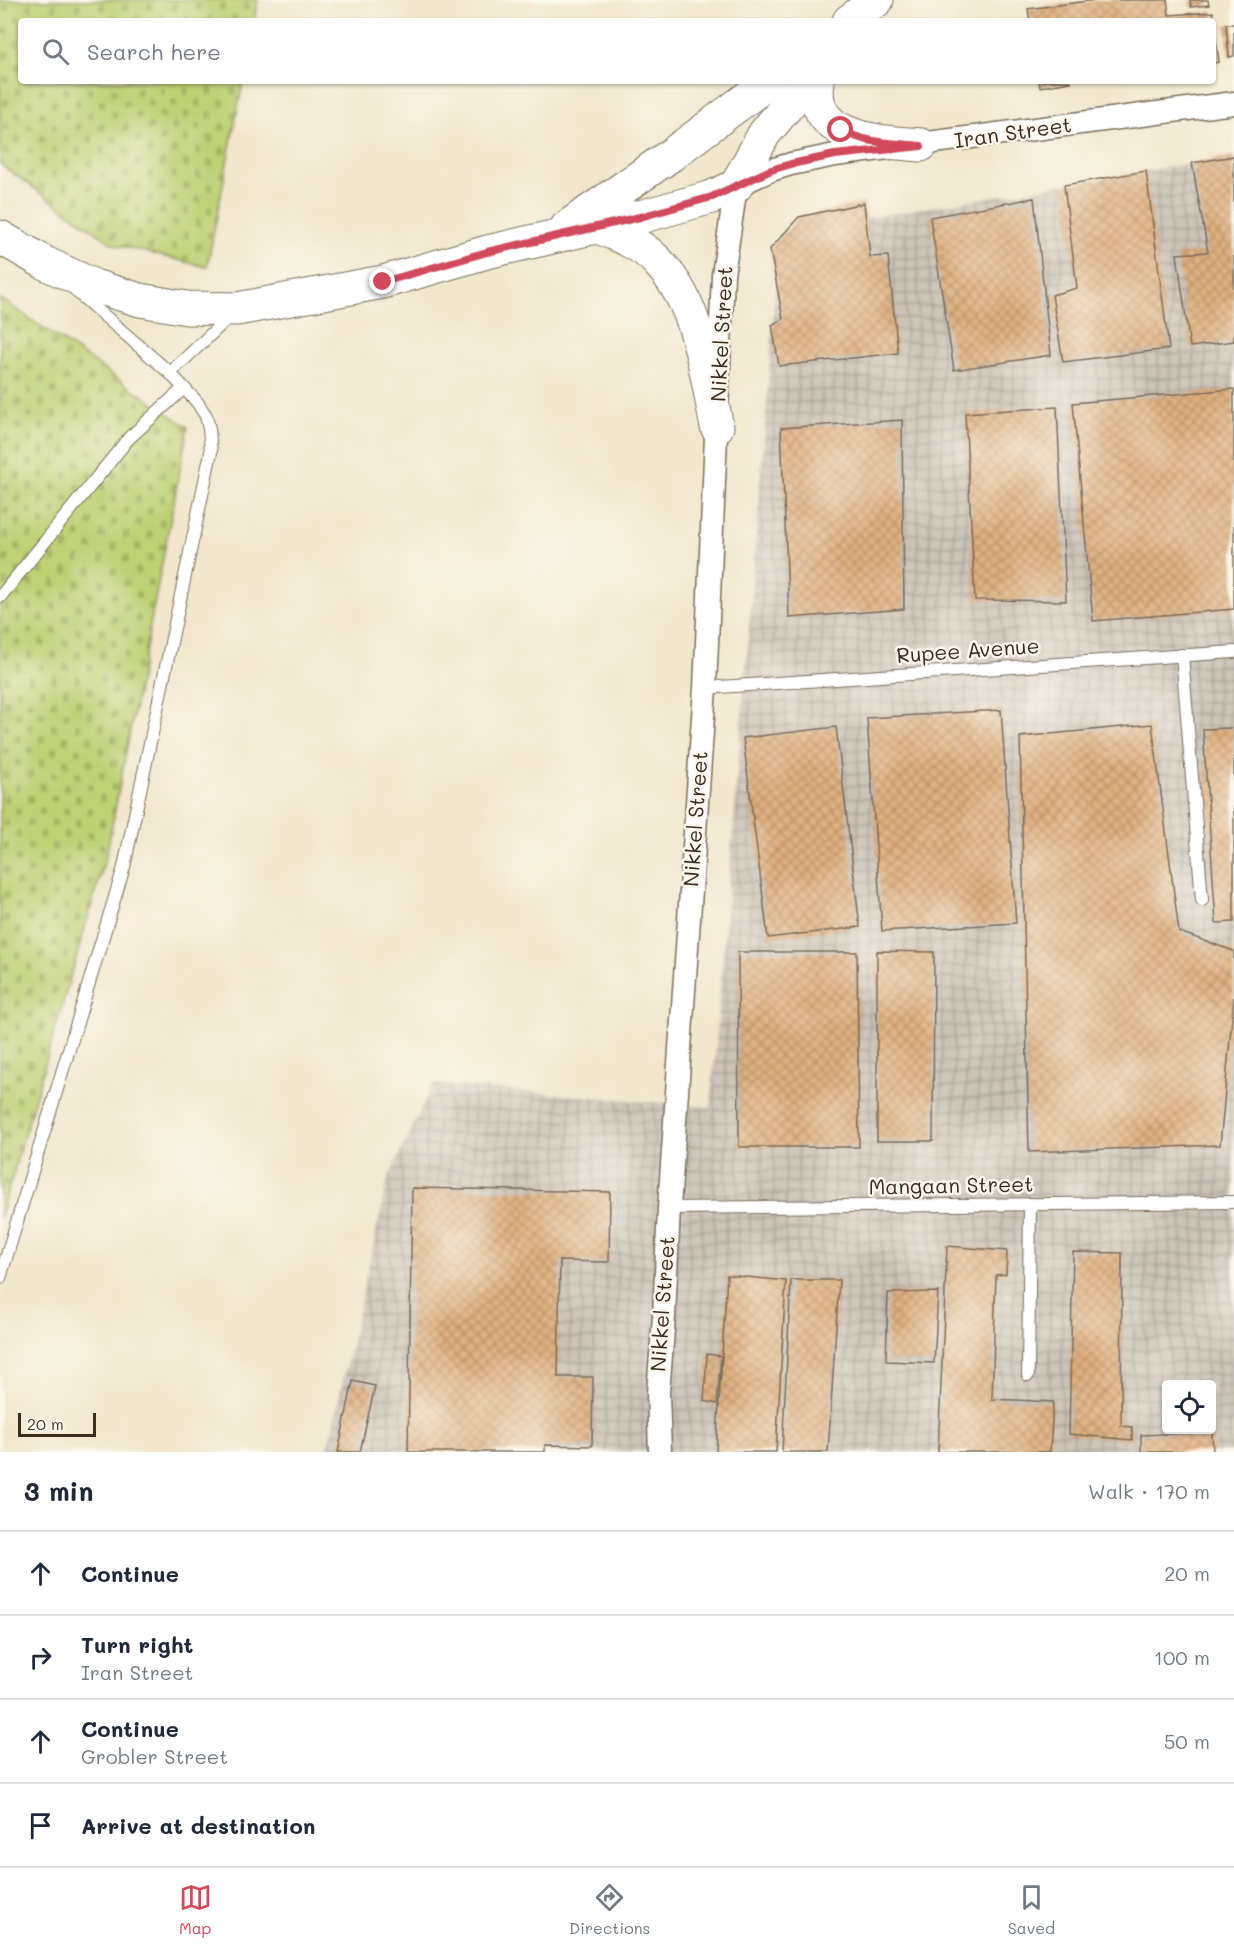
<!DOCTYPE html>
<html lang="en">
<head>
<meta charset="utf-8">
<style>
  :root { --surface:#fff; --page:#f2f2f3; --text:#1f2937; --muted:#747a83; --line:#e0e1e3; --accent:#d1495b }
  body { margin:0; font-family:Mali,sans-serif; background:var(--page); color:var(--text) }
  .controls { position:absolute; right:18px; bottom:18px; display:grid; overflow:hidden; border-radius:6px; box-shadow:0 2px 4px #0004 }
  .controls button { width:54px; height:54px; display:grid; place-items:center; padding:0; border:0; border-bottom:2px solid var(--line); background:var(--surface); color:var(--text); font:30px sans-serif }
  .scale { position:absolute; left:18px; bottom:15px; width:78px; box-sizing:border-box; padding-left:6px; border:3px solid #3b2a1e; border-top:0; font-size:16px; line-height:21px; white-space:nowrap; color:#3b2a1e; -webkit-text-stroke:4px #fbf7ec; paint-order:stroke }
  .stop { position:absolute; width:18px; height:18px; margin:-14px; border:4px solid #d1495b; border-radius:50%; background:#fff }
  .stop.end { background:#d1495b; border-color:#fff; box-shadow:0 2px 6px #0008 }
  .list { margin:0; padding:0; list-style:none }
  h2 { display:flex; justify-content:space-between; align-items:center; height:78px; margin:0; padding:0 24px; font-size:26px }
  h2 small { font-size:20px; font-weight:400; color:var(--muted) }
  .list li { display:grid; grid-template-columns:39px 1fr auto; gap:18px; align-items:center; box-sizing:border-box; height:84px; padding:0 24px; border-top:2px solid var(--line) }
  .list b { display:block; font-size:22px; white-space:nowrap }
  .list p { margin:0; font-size:20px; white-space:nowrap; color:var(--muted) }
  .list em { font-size:20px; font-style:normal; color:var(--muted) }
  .icon { flex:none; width:33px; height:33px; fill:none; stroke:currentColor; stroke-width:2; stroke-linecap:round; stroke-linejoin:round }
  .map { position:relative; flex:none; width:1234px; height:1452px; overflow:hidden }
  .search { position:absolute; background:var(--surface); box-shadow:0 2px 4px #0004; left:18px; right:18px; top:18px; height:66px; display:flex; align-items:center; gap:15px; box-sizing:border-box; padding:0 21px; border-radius:6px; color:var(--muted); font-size:22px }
  .sheet { height:414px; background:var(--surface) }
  nav { display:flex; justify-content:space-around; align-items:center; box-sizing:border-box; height:84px; border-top:2px solid var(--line); background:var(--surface); font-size:16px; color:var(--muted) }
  nav a { display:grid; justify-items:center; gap:3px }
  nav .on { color:var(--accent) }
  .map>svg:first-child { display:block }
  .industrial { fill:url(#industrial-grid); fill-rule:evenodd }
  .cemetery { fill:url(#cemetery-stones); stroke:#7c7d48; stroke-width:1.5 }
  .building { fill:url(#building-cross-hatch) }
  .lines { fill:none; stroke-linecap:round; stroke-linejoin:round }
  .service-casing { stroke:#7b6c5b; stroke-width:14 }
  .minor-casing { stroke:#7b6c5b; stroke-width:25 }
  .primary-casing { stroke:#7b6c5b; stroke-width:35 }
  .service { stroke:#fff; stroke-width:12 }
  .minor { stroke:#fff; stroke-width:22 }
  .primary { stroke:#fff; stroke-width:33 }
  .route { stroke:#d1495b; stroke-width:8 }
  .labels { text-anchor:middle; stroke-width:5; stroke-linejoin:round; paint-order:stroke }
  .street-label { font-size:21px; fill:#3b2a1e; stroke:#fbf7ec }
</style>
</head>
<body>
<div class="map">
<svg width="1234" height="1452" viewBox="0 0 1234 1452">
  <defs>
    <pattern id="industrial-grid" width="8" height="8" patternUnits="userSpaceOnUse" patternTransform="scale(1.5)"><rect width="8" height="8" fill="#cbc3b8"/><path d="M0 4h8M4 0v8" fill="none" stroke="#a69f95"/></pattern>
    <pattern id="cemetery-stones" width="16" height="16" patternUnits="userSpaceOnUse" patternTransform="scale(1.5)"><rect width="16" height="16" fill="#bdd073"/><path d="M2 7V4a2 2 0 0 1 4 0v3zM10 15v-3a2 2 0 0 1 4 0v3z" fill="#a3b363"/></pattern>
    <pattern id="building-cross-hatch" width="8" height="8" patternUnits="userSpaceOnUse" patternTransform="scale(1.5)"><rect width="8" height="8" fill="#e0b180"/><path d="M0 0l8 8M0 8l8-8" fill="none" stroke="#b79068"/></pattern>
  </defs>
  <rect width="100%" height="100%" fill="#fbf7ec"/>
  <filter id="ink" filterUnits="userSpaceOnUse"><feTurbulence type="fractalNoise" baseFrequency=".0167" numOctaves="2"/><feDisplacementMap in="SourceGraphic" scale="12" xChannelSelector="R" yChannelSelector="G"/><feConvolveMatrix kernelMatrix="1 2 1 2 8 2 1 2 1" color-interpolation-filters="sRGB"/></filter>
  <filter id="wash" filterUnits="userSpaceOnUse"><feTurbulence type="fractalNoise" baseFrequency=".008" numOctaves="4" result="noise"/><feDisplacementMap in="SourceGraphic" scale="24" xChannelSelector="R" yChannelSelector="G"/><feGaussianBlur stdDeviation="1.35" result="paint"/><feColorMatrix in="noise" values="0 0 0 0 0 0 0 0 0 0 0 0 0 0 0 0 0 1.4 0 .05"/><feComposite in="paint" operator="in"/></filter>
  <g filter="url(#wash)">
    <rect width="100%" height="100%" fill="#f1e7cd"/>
    <path class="industrial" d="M1234 156V1452H327L388 1179 433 1084 711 1107 777 273 829 224ZM1166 1384H1212V1430H1166Z"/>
    <g class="cemetery">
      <path d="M0 0H258L254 21H21V81H243L207 267 113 244 0 164Z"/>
      <path d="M0 298 188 427 107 852 0 1218Z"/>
    </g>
    <g id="blocks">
      <g class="building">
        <path d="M1096 0H1167L1169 15 1213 12 1214 21H1030L1028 9Z"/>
        <path d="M1190 0H1208L1209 5 1191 7Z"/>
        <path d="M1226 24H1234V56L1229 57Z"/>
        <path d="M1213 28H1214L1219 62 1213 63Z"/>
        <path d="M1039 81H1071V82L1040 87Z"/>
        <path d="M1234 156V341L1190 347 1177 254 1208 252 1192 163Z"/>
        <path d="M1146 171 1169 349 1063 362 1052 295 1077 288 1064 185Z"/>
        <path d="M1034 198 1051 355 954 370 930 217Z"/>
        <path d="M864 203 870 257 888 256 898 353 779 366 772 325 783 319 770 249 799 217Z"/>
        <path d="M1234 389V609L1093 621 1073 403Z"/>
        <path d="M1057 407 1066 601 975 600 965 413Z"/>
        <path d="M902 420 904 609 789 618 781 428Z"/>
        <path d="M1001 710 1016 923 882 931 867 718Z"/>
        <path d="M1152 724 1179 932 1234 951V996L1220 1145 1029 1152 1020 737Z"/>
        <path d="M836 727 860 927 768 938 743 738Z"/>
        <path d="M1234 728V922L1216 923 1203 729Z"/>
        <path d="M877 951 934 952 933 1141H877Z"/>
        <path d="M738 952H857L859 1147H739Z"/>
        <path d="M412 1188 610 1192 609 1262 560 1261 558 1377H593L592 1446 545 1445V1452H408Z"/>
        <path d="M947 1246 1007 1251 1006 1274 996 1275 992 1399 1053 1402 1050 1452H938Z"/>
        <path d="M1073 1252 1122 1253 1121 1426 1132 1427V1440L1069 1434Z"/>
        <path d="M727 1275 786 1281 776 1452H716Z"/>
        <path d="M791 1280H839L828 1452H782Z"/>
        <path d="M938 1292 934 1363 886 1361 888 1293Z"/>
        <path d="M707 1354 721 1356 717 1404 704 1401Z"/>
        <path d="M353 1381 375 1386 360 1452H338Z"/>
        <path d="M1212 1432 1213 1452H1141V1435Z"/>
      </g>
    </g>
  </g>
  <g filter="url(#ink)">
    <use href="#blocks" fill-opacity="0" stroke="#7b6c5b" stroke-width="1.5"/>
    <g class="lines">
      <g class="service-casing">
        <g id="service">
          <path d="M170 373 230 316"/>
          <path d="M0 597 129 438 184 388"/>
          <path d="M1182 655 1202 900"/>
          <path d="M705 688 1234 652"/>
          <path d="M669 1208 1234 1202"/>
          <path d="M0 1278 124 867 211 452 209 429 206 416 197 402 170 373 77 292"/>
          <path d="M1028 1375 1030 1204"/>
        </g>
      </g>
      <g class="minor-casing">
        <path id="minor" d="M660 1452 658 1393 664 1317 669 1208 705 688 723 275 736 186 771 170 791 164 835 155 1234 103"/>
      </g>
      <g class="primary-casing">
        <g id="primary">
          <path d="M849 21 877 0"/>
          <path d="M818 81C808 140 881 142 921 145"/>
          <path d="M567 227 671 155 770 81"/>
          <path d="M598 227C617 235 639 243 654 258 699 301 705 369 717 427"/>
          <path d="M0 237 45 263 94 286 140 300 187 308 237 309 383 282 487 252 640 217 712 197 736 186 764 134 808 81"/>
        </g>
      </g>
      <use href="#service" class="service"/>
      <use href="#minor" class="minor"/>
      <use href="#primary" class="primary"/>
    </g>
  </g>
  <g class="lines" filter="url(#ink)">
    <path class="route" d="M383 282 487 252 640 217 712 197 771 170 791 164 835 155 921 146C893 143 866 144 841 130"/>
  </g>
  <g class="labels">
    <g class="street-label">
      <text transform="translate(1013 133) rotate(-8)" y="7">Iran Street</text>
      <text transform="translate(722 334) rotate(-87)" y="7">Nikkel Street</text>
      <text transform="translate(968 651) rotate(-4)" y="7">Rupee Avenue</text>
      <text transform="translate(696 819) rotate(-86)" y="7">Nikkel Street</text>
      <text transform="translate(951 1186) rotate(-1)" y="7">Mangaan Street</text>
      <text transform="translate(663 1304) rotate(-86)" y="7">Nikkel Street</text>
    </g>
  </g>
</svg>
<div class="controls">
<button><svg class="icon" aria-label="locate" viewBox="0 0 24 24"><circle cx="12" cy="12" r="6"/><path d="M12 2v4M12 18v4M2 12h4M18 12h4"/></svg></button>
</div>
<div class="scale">20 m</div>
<div class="stop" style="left:841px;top:130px"></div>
<div class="stop end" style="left:383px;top:282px"></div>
<div class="search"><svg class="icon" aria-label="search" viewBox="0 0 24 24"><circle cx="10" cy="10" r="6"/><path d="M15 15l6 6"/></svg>Search here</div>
</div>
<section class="sheet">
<h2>3 min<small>Walk · 170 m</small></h2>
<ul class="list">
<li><svg class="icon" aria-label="ahead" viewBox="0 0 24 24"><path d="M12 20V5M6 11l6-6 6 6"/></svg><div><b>Continue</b></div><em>20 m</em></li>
<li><svg class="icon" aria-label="right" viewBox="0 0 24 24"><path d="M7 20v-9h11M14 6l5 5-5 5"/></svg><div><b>Turn right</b><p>Iran Street</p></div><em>100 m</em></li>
<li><svg class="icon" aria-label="ahead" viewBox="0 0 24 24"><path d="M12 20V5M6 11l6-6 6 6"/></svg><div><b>Continue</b><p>Grobler Street</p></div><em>50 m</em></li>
<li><svg class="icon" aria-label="arrive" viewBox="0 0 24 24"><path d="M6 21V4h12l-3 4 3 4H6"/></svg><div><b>Arrive at destination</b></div></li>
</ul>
</section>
<nav>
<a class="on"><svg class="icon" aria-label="map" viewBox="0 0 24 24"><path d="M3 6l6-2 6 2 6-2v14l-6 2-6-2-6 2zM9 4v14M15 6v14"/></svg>Map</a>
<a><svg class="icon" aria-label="directions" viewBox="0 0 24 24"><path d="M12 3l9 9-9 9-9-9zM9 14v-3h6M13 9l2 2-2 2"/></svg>Directions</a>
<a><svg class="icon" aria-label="saved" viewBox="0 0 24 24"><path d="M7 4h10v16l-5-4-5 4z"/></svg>Saved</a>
</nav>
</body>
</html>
